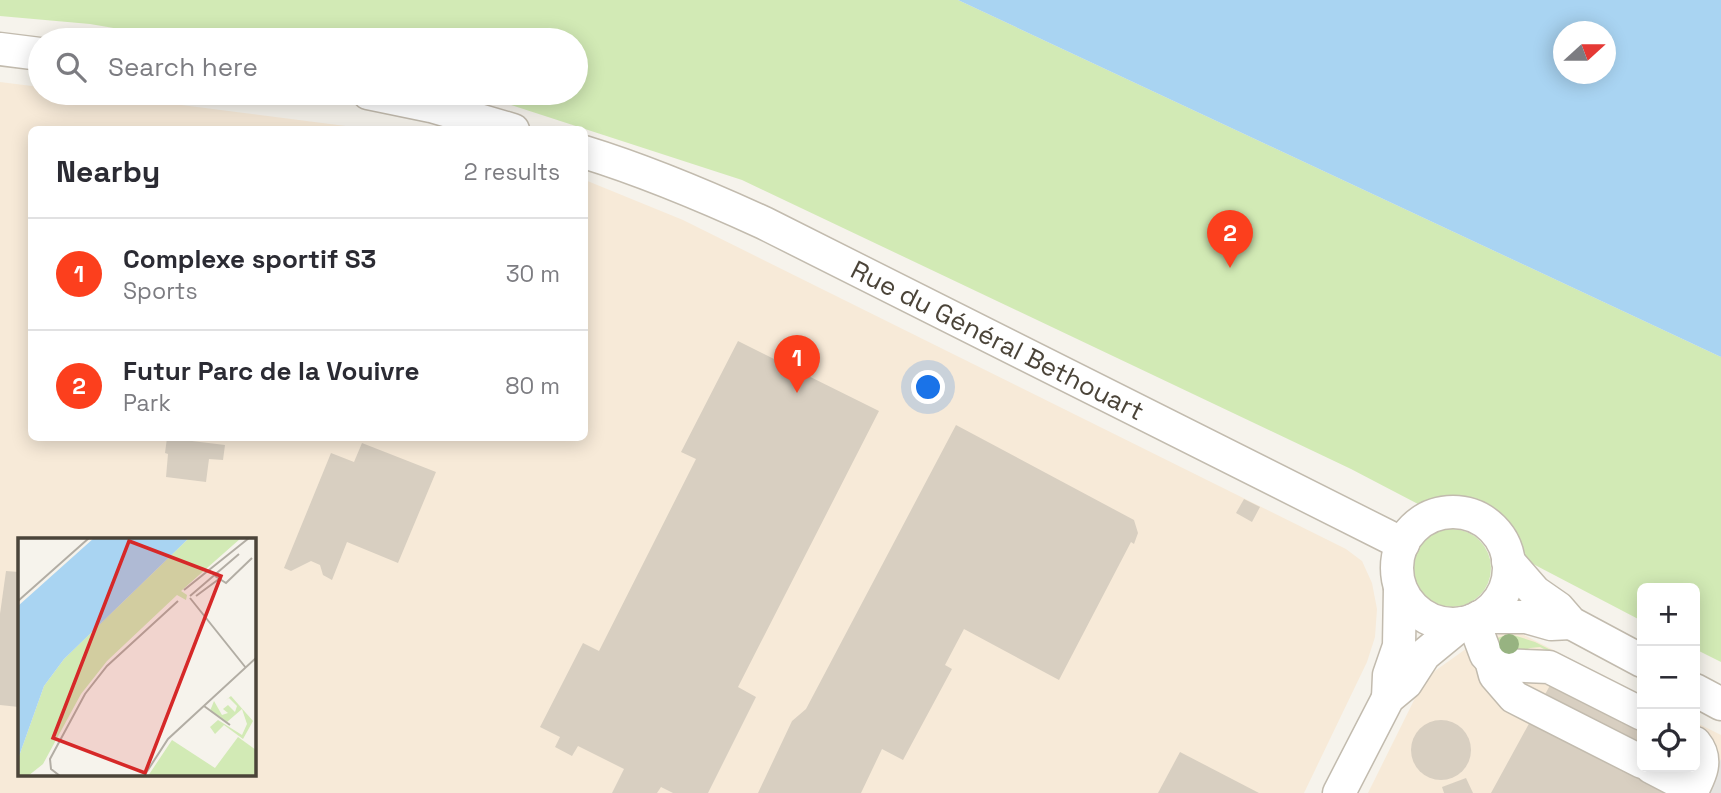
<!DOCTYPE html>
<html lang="en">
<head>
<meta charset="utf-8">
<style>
  :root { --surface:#fff; --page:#f2f2f3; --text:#2b2b33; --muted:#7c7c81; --line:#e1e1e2; --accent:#fc3f1d }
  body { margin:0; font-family:"Space Grotesk",sans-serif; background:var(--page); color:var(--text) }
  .controls { position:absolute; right:21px; bottom:21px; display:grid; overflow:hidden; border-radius:10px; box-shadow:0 4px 18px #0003 }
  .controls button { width:63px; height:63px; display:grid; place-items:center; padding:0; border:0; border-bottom:2px solid var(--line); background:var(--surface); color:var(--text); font:35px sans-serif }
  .compass { position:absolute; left:1553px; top:21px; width:63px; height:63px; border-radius:50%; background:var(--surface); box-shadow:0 4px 18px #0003; rotate:69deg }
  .you { position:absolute; left:929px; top:388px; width:24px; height:24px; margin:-18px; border:5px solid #fff; border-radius:50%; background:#1a73e8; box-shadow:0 0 0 10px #1a73e833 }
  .badge { display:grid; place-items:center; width:46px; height:46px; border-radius:50%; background:var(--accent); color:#fff; font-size:23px; font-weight:700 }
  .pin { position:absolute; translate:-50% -58px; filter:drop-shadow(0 2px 4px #0008) }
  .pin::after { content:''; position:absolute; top:37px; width:24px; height:21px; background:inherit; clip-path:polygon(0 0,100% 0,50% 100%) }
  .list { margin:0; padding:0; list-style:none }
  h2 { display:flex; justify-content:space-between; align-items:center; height:91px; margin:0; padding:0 28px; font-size:30px }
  h2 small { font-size:23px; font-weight:400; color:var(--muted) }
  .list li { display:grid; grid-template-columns:46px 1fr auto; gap:21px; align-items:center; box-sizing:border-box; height:112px; padding:0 28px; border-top:2px solid var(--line) }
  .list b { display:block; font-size:26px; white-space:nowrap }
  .list p { margin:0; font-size:23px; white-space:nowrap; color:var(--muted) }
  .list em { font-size:23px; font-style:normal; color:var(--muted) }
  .icon { flex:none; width:38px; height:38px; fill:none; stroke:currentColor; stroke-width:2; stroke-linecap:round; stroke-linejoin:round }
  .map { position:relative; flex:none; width:1721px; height:793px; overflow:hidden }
  .search { position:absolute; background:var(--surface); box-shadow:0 4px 18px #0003; left:28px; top:28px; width:560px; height:77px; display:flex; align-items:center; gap:18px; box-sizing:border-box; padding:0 24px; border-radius:38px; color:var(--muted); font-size:26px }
  .panel { position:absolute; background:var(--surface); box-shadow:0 4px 18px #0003; left:28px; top:126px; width:560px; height:315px; border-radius:10px }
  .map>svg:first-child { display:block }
  .commercial { fill:#f7ead8; fill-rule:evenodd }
  .green { fill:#d2eab5 }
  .parking { fill:#e5e3e0 }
  .water { fill:#a9d4f2; fill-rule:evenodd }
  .building { fill:#d8cfc1 }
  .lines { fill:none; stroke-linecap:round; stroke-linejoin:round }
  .minor-casing { stroke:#c2bbae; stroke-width:35 }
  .minor { stroke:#fff; stroke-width:32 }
  .tree { fill:#97b381 }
  .labels { text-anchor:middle; stroke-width:5; stroke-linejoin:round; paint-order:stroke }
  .street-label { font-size:26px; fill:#4b4439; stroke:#fff }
  .inset-road { fill:none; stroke:#b2ada4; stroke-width:2 }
  .view { fill:#d62828; fill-opacity:0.15; stroke:#d62828; stroke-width:3.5 }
  .inset-edge { fill:none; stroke:#4b4439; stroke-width:3.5 }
</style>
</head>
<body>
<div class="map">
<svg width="1721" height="793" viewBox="0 0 1721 793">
  <rect width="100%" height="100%" fill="#f6f3ec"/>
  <g class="commercial">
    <path d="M0 82 40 87V93H87L369 129 32 130V438H584L585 180 683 220 1346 549 1362 561 1372 583 1377 609 1375 637 1367 662 1304 793H0ZM19 539H254V774H19Z"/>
    <path d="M1506 632 1520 633 1642 695V767H1695V722L1721 735V793H1368L1425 678 1470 646Z"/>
  </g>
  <g class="green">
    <path d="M0 0H958L1721 357V662L1695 649V588H1642V621L1351 469 742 180 502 102 464 93H576V40H184L90 24 0 16Z"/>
    <circle cx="1452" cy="568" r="39"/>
    <path d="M1510 634 1535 642 1642 696V700L1540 647 1530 648 1513 655 1499 648 1494 639Z"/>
  </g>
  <path class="parking" d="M1721 759V793H1704Z"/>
  <path class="water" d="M958 0H1721V357ZM1564 32H1606V74H1564Z"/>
  <g class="building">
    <path d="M738 341 879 411 738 687 756 697 708 793H673L661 787 657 793H612L624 769 578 746 572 756 555 747 560 737 540 727 583 643 599 651 696 459 681 452Z"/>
    <path d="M956 425 1134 520 1138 533 1134 544 1131 542 1059 680 964 629 945 665 952 669 903 760 882 749 861 793H758L792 721 806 709Z"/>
    <path d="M167 438 225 445 223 460 209 459 206 482 166 477 168 454 165 453Z"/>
    <path d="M362 443 436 472 398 563 347 542 332 580 323 575 320 565 311 561 291 571 284 568 331 453 354 462Z"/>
    <path d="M1244 499 1260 507 1252 522 1236 513Z"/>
    <path d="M6 571 19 572V707L0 705V614Z"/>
    <path d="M1554 678 1642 723V767H1679L1665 793H1491Z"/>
    <circle cx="1441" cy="750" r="30"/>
    <path d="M1180 752 1259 793H1158Z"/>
    <path d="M1466 778 1473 793H1444L1442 787Z"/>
  </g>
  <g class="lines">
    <g class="minor-casing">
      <g id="minor">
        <path d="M0 49 40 54"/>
        <path d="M368 93 431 106 513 130"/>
        <path id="s1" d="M584 152C646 171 705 196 764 223L1403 544"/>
        <circle cx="1453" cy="568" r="56"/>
        <path d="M1508 561 1535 592 1558 608 1571 623 1642 661"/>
        <path d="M1479 617H1526L1551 624 1571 623"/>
        <path d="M1473 620 1486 655 1499 665 1549 667 1642 714"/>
        <path d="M1491 660 1495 675 1514 697 1642 762"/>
        <path d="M1695 690 1721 704"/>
        <path d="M1388 698 1389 675 1399 646 1400 587"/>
        <path d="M1651 767 1693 789"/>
        <path d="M1339 793 1388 698 1406 683 1424 655 1463 623"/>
        <path d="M1691 793C1700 776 1709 760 1695 743"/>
      </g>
    </g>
    <use href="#minor" class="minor"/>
  </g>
  <circle class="tree" cx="1509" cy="644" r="10"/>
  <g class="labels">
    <g class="street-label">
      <text dy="9" stroke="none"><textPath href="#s1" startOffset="455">Rue du Général Bethouart</textPath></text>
    </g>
  </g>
  <g transform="translate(18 538)">
    <rect width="238" height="238" fill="#f6f3ec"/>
    <path d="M171 0H223L163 53 169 57 168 62 159 57 89 123 63 156 25 226 10 238H0V221L26 148 46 121ZM213 158 235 183 225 201 206 187 197 196 192 189 200 182 224 197 229 186 224 171 209 184 192 173 196 163 204 177 210 175 205 171 210 167 217 174 219 168 211 160 207 163ZM220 199 238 212V238H130L154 202 197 230Z" fill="#d2eab5"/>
    <path d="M76 0H171L46 121 26 148 0 221V68Z" fill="#a9d4f2"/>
    <path class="inset-road" d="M197 38 208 45 234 20M166 52 231 0M172 58 221 16M178 58 201 41M172 60 228 130M0 63 71 0M186 168 212 187M42 238 33 231 32 221 67 156 89 128 160 63M126 238 150 201 238 120"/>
    <path class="view" d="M111 3 203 38 127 235 35 200Z"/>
    <rect width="238" height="238" class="inset-edge"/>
  </g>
</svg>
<div class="controls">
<button>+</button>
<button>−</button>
<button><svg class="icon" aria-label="locate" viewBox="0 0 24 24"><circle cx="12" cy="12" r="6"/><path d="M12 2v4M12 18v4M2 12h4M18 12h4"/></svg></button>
</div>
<svg class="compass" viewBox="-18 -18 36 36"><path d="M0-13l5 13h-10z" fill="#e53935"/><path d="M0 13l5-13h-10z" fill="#7c7c81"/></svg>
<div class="you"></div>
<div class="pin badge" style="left:797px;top:393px">1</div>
<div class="pin badge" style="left:1230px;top:268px">2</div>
<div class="search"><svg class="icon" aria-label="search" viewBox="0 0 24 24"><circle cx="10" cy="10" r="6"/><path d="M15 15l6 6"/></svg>Search here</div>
<section class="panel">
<h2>Nearby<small>2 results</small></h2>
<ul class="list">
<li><span class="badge">1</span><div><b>Complexe sportif S3</b><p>Sports</p></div><em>30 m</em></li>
<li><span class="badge">2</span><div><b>Futur Parc de la Vouivre</b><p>Park</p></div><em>80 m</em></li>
</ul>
</section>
</div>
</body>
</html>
